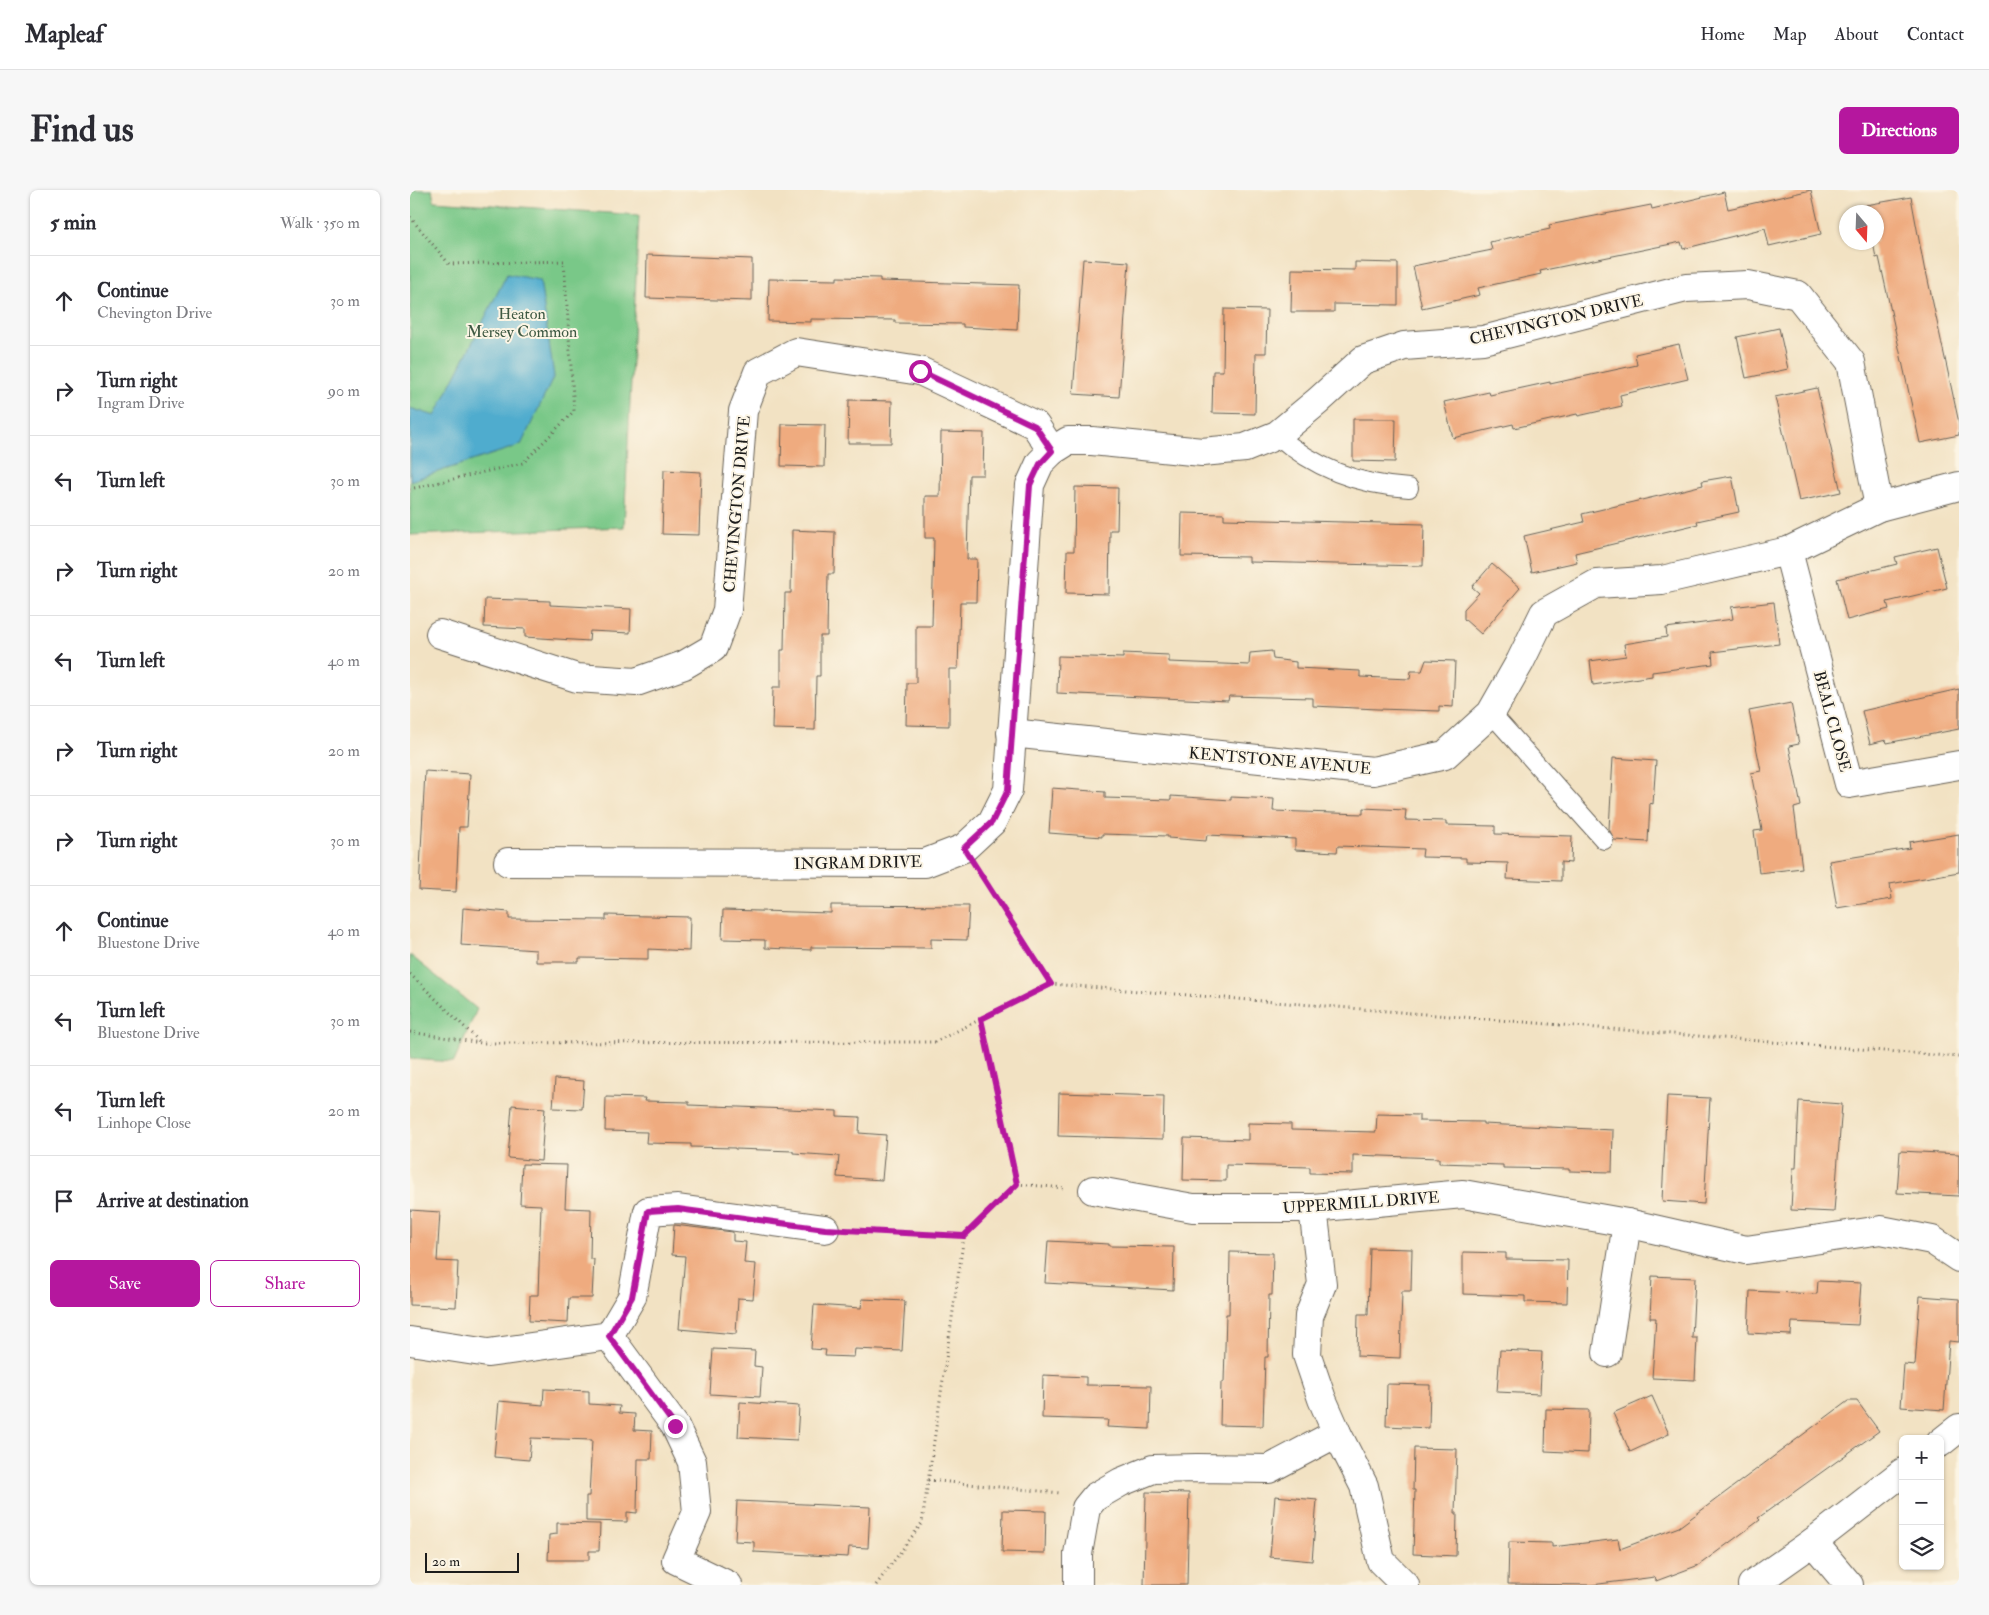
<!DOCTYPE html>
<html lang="en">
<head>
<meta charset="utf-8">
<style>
  :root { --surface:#fff; --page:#f7f7f7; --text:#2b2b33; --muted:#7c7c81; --line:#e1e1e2; --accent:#b5179e }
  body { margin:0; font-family:"IM FELL Double Pica",serif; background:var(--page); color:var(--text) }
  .controls { position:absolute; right:15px; bottom:15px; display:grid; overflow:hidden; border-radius:8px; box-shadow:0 1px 4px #0004 }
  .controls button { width:45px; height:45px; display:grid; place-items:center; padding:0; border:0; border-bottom:1px solid var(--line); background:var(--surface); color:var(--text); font:25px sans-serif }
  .compass { position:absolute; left:1429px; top:15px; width:45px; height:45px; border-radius:50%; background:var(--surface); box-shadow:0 1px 4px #0004; rotate:161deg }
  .scale { position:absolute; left:15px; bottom:12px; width:94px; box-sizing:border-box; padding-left:5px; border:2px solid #1c1c1c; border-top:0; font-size:14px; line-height:18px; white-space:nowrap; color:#1c1c1c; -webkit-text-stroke:4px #fcf5e5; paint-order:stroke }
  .stop { position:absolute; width:15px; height:15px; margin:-11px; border:4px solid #b5179e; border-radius:50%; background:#fff }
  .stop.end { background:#b5179e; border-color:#fff; box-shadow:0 1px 5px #0008 }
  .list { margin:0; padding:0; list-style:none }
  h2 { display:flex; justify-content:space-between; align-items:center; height:65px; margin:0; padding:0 20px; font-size:21px }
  h2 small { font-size:16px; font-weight:400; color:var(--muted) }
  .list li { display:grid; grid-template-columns:32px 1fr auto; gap:15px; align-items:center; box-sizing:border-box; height:90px; padding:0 20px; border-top:1px solid var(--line) }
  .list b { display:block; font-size:19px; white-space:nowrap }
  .list p { margin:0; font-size:16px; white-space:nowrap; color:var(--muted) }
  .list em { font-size:16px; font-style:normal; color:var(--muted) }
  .actions { display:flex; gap:10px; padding:15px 20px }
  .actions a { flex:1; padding:11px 0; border:1px solid var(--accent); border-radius:8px; text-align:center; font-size:18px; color:var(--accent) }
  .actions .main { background:var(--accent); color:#fff }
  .icon { flex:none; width:28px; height:28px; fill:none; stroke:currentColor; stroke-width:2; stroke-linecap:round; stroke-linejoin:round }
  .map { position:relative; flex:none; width:1549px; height:1395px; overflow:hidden; border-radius:8px }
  header { display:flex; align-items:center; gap:30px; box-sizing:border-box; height:70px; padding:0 25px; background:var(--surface); border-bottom:1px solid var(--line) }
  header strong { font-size:24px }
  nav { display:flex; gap:28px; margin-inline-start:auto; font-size:18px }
  .intro { display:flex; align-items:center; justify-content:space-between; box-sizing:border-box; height:120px; padding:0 30px }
  h1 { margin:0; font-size:35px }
  .button { padding:12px 22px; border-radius:8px; background:var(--accent); color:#fff; font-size:18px; font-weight:700 }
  main { display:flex; gap:30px; padding:0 30px }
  aside { flex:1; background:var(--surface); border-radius:8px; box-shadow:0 1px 4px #0004 }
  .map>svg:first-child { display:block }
  .green { fill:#79c888; stroke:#4a7252 }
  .water { fill:#50acce; stroke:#366475 }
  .building { fill:#efab7f }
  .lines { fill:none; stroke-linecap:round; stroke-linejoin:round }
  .lane-casing { stroke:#676156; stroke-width:20 }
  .street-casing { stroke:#676156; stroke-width:30 }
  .path { stroke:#676156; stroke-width:3; stroke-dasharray:1 4; stroke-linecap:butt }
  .lane { stroke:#fff; stroke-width:18 }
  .street { stroke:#fff; stroke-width:28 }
  .route { stroke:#b5179e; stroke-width:6 }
  .labels { text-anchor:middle; stroke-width:4; stroke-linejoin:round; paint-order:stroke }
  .park-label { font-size:16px; fill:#3d5842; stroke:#fcf5e5 }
  .street-label { font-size:16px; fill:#1c1c1c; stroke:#fcf5e5 }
</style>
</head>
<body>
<header>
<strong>Mapleaf</strong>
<nav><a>Home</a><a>Map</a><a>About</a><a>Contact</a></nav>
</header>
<div class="intro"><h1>Find us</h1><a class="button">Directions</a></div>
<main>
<aside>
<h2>5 min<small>Walk · 350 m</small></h2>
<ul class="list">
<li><svg class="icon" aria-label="ahead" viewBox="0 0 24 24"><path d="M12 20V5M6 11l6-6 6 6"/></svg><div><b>Continue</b><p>Chevington Drive</p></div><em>30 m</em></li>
<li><svg class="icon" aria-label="right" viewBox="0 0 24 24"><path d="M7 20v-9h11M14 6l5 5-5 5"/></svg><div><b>Turn right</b><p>Ingram Drive</p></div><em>90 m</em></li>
<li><svg class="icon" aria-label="left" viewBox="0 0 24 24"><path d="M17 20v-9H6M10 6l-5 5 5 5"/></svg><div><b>Turn left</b></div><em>30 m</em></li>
<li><svg class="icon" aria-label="right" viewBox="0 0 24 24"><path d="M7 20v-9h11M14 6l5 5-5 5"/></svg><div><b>Turn right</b></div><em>20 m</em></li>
<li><svg class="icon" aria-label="left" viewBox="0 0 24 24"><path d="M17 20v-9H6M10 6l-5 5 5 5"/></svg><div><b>Turn left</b></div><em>40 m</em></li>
<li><svg class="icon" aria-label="right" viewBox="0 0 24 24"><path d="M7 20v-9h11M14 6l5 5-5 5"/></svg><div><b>Turn right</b></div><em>20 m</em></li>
<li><svg class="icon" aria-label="right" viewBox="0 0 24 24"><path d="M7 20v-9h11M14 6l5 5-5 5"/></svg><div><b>Turn right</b></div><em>30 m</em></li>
<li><svg class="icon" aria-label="ahead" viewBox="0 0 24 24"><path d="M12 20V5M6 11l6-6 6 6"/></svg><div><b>Continue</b><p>Bluestone Drive</p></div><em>40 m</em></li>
<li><svg class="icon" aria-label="left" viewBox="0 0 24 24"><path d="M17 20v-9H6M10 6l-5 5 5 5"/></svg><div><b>Turn left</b><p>Bluestone Drive</p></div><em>30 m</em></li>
<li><svg class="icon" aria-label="left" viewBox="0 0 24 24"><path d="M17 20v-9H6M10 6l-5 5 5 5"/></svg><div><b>Turn left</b><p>Linhope Close</p></div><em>20 m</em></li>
<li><svg class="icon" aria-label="arrive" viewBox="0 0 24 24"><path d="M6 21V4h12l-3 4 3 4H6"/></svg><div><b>Arrive at destination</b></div></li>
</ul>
<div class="actions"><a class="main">Save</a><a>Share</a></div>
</aside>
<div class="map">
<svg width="1549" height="1395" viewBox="0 0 1549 1395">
  <rect width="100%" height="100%" fill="#fcf5e5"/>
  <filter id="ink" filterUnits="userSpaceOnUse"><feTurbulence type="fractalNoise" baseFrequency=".02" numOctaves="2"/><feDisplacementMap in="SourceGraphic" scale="10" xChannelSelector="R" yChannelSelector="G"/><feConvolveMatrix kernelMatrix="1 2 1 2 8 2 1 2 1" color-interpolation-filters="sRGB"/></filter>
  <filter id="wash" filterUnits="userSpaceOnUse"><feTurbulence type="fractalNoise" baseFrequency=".0096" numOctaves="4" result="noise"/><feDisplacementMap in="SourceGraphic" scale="20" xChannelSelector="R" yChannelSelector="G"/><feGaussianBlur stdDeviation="1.12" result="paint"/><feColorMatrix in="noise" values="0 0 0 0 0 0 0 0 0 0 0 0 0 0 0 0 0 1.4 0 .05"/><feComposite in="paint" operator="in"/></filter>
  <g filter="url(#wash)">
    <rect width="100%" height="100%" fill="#f2e2c3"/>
    <g class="green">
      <path d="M0 0H22L24 11 229 25 214 337 0 345Z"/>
      <path d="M0 765 67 819 44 872 0 869Z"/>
    </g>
    <path class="water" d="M97 84 130 90 144 186 111 255 0 291V218L25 226Z"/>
    <g id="blocks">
      <g class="building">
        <path d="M1401 0 1411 44 1359 56 1355 38 1273 59 1271 52 1130 81 1131 84 1068 98 1070 105 1012 118 1003 76 1082 60 1080 52 1140 39 1139 35 1241 15 1242 19 1314 2 1318 19Z"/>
        <path d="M1501 7 1515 82 1516 81 1549 233V245L1510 253 1469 67 1466 68 1463 52H1466V22H1457L1456 15Z"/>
        <path d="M237 65 342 69V111L236 108Z"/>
        <path d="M673 69 719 72 709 207 663 204Z"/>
        <path d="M945 72 988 73V115L924 114V122H881L882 79 945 80Z"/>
        <path d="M427 87 470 88V91L609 95 607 140 553 137V134L485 133V130L401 129V132L358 131 359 89 427 90Z"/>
        <path d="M814 119 857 120 856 163H846L845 224 802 223 803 181H813Z"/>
        <path d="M1369 138 1378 179 1336 188 1327 147Z"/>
        <path d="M1269 154 1278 189 1210 205 1212 216 1168 226 1167 224 1104 238 1103 234 1043 248 1034 212 1079 202 1080 205 1140 192V194L1227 175 1225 164Z"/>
        <path d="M1407 198 1431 302 1389 311 1365 207Z"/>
        <path d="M439 210 482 211 481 253H438Z"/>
        <path d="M943 229H986L985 272 943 271Z"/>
        <path d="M372 234 415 235 414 277 371 276Z"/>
        <path d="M531 242 574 243 573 285H559L557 369H567L566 412H550L548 479H539V536L496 535 497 493H506V436H522L524 348H515V306H530Z"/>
        <path d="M254 280 291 282 289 345 252 344Z"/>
        <path d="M1322 286 1329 322 1287 331 1288 334 1165 363 1167 372 1122 382 1114 346 1174 332 1172 324 1257 304 1293 295 1292 291Z"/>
        <path d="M665 297 708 298 707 340H700L699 404 656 403 657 361H664Z"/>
        <path d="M772 323 814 324V329L1014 334 1013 376 839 372V367L771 366Z"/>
        <path d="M382 340 425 342 424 384H418L417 446H410V486H406L405 540 362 539 363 497H371V460H374L375 403H381Z"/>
        <path d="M1527 357 1537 398 1477 412 1479 419 1437 430 1427 389 1487 374 1485 367Z"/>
        <path d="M1082 374 1110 398 1071 444 1054 429V419L1069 403 1062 397Z"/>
        <path d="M75 409 140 411V415L221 419 220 443 180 441 179 451 115 447V439L74 437Z"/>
        <path d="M1364 412 1369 454 1302 462 1303 474 1242 482V486L1183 495 1180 471 1216 466 1214 454 1257 447 1256 438 1323 429 1321 417Z"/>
        <path d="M862 461 863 469 886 472V478L950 481V487L1000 489 1001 481H1012L1016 470 1045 471 1043 517 1029 516V521L968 519 903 516V508L819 506 818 511 647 503 648 466 713 468V463L759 465V472L839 475 840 463Z"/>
        <path d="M1549 499V539L1477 553 1476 550 1460 554 1452 521Z"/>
        <path d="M1381 513 1389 554 1379 556 1391 616 1384 618 1392 678 1349 683 1344 641 1352 640 1341 583 1351 581 1339 521Z"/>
        <path d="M1203 568 1246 571 1243 614 1240 613 1238 652 1204 650 1199 639Z"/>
        <path d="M15 581 60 584 57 637H49L46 702 9 700Z"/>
        <path d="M642 598 695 602V608L761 610V606L821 610V607L864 609 863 621 953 624V618L996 620 995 630 1036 631V635L1085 636V644L1162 646 1161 673 1151 672V691L1097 689 1098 673 1056 672V668L1012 667 1013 659 928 656 927 662 885 660V649L797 645 796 651 758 648V646L692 644V647L639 643Z"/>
        <path d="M1549 644V682L1480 694 1482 709 1427 718 1419 671 1500 658 1499 652Z"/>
        <path d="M421 715 559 716 557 750 521 749V758L401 757V760L355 758V750L312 749 313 720 421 723Z"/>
        <path d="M53 718 99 722V729L196 730V725L280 727 279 761 238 759V769L169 768V772H126V760L51 755Z"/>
        <path d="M145 889 174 891 172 919 143 918Z"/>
        <path d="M649 903 754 906 753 949 648 946Z"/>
        <path d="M1257 906 1300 908 1294 1014 1252 1011Z"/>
        <path d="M196 907 235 908 234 911 279 912V915L427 921V926L450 927 449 943 476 945 472 990 427 987 429 966 383 963V961L325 959V958L281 957V954L236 953 237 942 195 941Z"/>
        <path d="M1389 911 1432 914 1424 1022 1381 1020 1383 978H1386Z"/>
        <path d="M102 915 135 918 131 971 98 968Z"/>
        <path d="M967 924 1009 925V931L1073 932V934L1203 940 1202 982 1159 981V979L1093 978V975L1029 973V968L943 965V984L900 983V977L816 975V991L773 990 774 948 838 950V933L881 934V940L966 942Z"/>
        <path d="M1490 961 1549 964V1006L1487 1003Z"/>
        <path d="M112 974 157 975 155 1018 181 1019 180 1069H184L182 1108H159L158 1133 119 1131 120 1105H128L131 1015 110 1014Z"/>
        <path d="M0 1020 30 1022 27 1071 48 1072 46 1117 0 1115Z"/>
        <path d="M264 1035 323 1042V1051L336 1052 334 1073 346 1074 343 1109 328 1108 326 1144 269 1139 275 1066 262 1065Z"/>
        <path d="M638 1051 699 1054V1056L764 1057 763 1100 635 1093Z"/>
        <path d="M960 1058 1002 1059 1001 1101H992L990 1168 947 1166 948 1124H958Z"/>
        <path d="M820 1062 863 1063 862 1105H859L858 1167H855L853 1236 810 1235 811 1192H814L816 1124H819Z"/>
        <path d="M1053 1062 1096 1063V1069L1158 1070 1157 1113 1115 1112V1106L1053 1104Z"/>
        <path d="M1242 1086 1285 1088 1282 1148H1287L1285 1190 1242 1188 1246 1128H1240Z"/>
        <path d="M1408 1091 1451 1093 1448 1135 1382 1132 1381 1145 1338 1143 1340 1101 1407 1104Z"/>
        <path d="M1510 1106 1549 1109V1152L1539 1151 1534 1220 1491 1217 1494 1174 1505 1175Z"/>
        <path d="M452 1109 495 1111 492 1161 445 1159 444 1167 415 1166 416 1160 401 1159 404 1115 451 1118Z"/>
        <path d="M303 1159 345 1161 344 1176 352 1177 350 1207 300 1204Z"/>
        <path d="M1090 1160 1132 1162 1130 1204 1087 1202Z"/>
        <path d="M633 1185 676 1187V1195L741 1196 740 1239 697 1237 698 1230 632 1228Z"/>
        <path d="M977 1194 1020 1195 1019 1238 976 1236Z"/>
        <path d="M134 1199 179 1201V1214L210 1216 209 1223 225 1224 224 1240 242 1241 241 1269H228L227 1323 217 1322V1332L176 1331V1306H179L182 1250 121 1248 119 1270 84 1267 89 1211 133 1215Z"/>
        <path d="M1242 1206 1259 1244 1220 1262 1203 1223Z"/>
        <path d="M1438 1211H1447L1469 1241 1348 1328 1350 1330 1289 1375 1246 1391 1245 1387 1181 1395 1098 1394 1099 1352 1142 1353V1357L1208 1349 1210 1359 1269 1337Z"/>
        <path d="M330 1212 389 1216 387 1250 328 1247Z"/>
        <path d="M1136 1219 1179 1220 1178 1263 1135 1261Z"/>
        <path d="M1004 1258 1047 1259 1045 1323H1047L1046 1366 1003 1364 1005 1300H1003Z"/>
        <path d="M736 1302 779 1303 777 1395H734Z"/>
        <path d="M865 1306 907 1310 902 1371 860 1367Z"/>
        <path d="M327 1311 460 1317 458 1358 439 1357 438 1367 344 1362V1352L325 1351Z"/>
        <path d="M593 1320 636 1321 635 1363 592 1362Z"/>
        <path d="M147 1333 190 1334 189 1361H179V1370H138L139 1345 147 1344Z"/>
      </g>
    </g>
  </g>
  <g filter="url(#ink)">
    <use href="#blocks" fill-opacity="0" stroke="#676156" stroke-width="1"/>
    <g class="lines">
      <g class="lane-casing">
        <g id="lane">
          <path d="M867 245C904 278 950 295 999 298"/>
          <path d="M1081 523 1194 650"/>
        </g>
      </g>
      <g class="street-casing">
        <g id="street">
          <path d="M1378 361 1439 594 1549 575"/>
          <path d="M30 444 167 488 226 492 274 475 303 458 317 420 333 221 348 182 386 162 510 181 625 235 642 261 658 251H682L792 262 835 258 867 245 908 211 953 170 994 156 1073 150 1276 98 1338 95 1388 105 1441 172 1469 317"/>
          <path d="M601 543 963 581 1035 565 1081 523 1110 472 1134 423 1186 394 1252 390 1378 361 1469 317 1549 296"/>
          <path d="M98 672 515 673 554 658 582 632 598 600 620 295 630 273 642 261"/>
          <path d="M683 1000 783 1018H903L1053 1004 1217 1033 1336 1060 1471 1040 1522 1050 1549 1068"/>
          <path d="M903 1018 912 1094 899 1126 897 1165 912 1209 927 1243 954 1296 971 1371 995 1395"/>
          <path d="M199 1146 265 1236 282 1272 287 1322 266 1370 318 1395"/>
          <path d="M0 1151 78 1163 199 1146 222 1107 238 1021 268 1019 415 1039"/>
          <path d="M1197 1163 1217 1033"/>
          <path d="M1530 1253 1549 1238"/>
          <path d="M1403 1352 1439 1395"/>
          <path d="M668 1395V1364L676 1318 685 1307 711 1292 743 1279 787 1278 859 1279 927 1243"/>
          <path d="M1342 1395 1403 1352 1493 1282"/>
        </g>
      </g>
      <g class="path">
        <path d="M0 27 39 74 154 71 164 221 113 273 0 299"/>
        <path d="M570 683 641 794"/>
        <path d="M0 784 71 853"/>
        <path d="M0 842 71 853 525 852 641 794 1549 867"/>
        <path d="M607 994 655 998"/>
        <path d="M443 1040 554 1046"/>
        <path d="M518 1290 650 1303"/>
        <path d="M466 1395 512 1333 554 1046 607 994 571 829"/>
      </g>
      <use href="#lane" class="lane"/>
      <use href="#street" class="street"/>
    </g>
  </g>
  <g class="lines" filter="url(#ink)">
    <path class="route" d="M265 1236 199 1146 222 1107 238 1021 268 1019 415 1039 554 1046 607 994 571 829 641 794 554 658 582 632 598 600 620 295 630 274 642 261 625 236 510 181"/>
  </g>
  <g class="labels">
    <g class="park-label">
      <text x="112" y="129">Heaton<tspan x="112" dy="18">Mersey Common</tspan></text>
    </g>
    <g class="street-label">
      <text transform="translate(1146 129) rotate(-13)" y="6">CHEVINGTON DRIVE</text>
      <text transform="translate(326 314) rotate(-85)" y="6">CHEVINGTON DRIVE</text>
      <text transform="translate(1423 531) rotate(75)" y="6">BEAL CLOSE</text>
      <text transform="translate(870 570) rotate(5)" y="6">KENTSTONE AVENUE</text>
      <text transform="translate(448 672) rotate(-1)" y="6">INGRAM DRIVE</text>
      <text transform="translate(951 1012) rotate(-4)" y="6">UPPERMILL DRIVE</text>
    </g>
  </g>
</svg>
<div class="controls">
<button>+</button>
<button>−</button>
<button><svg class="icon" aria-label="layers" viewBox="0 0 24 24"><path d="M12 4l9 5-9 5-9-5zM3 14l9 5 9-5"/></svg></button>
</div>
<svg class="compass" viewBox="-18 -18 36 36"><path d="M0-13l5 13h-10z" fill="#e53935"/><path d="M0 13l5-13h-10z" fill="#7c7c81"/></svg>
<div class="scale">20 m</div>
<div class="stop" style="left:510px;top:181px"></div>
<div class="stop end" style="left:265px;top:1236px"></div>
</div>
</main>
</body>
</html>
